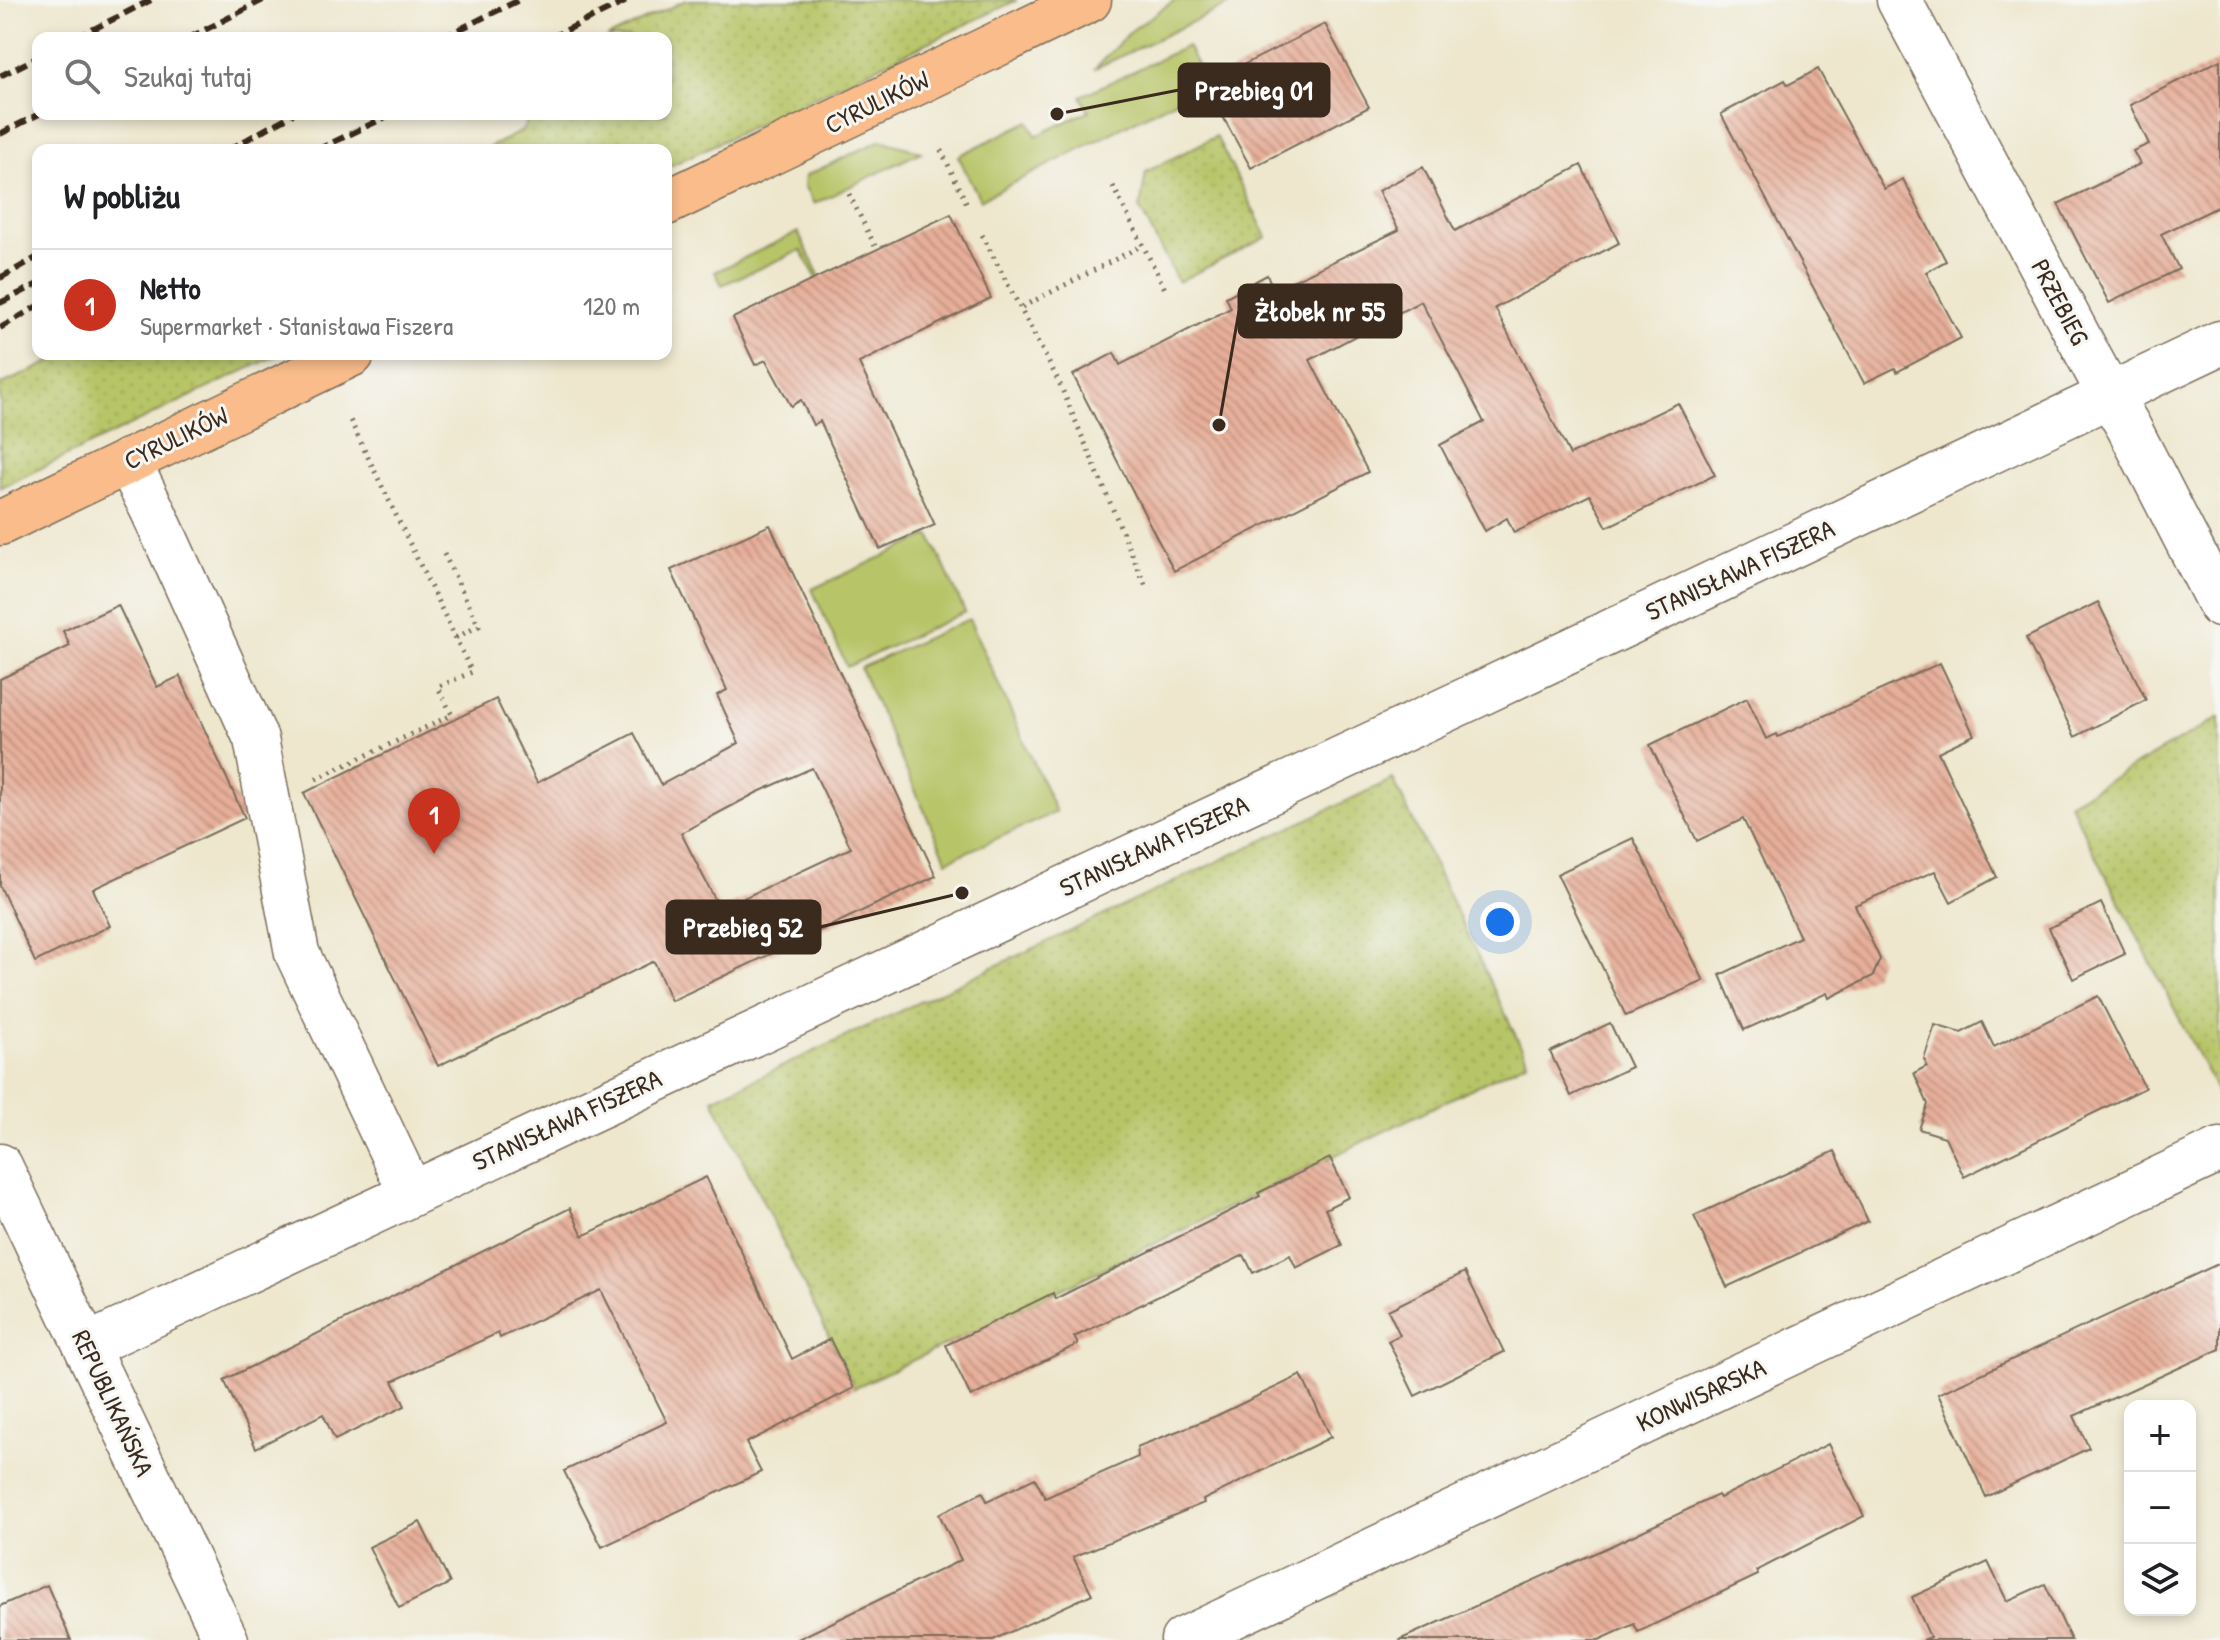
<!DOCTYPE html>
<html lang="pl">
<head>
<meta charset="utf-8">
<style>
  :root { --surface:#fff; --page:#f2f2f2; --text:#202124; --muted:#757577; --line:#e0e0e0; --accent:#c8321e }
  body { margin:0; font-family:"Patrick Hand",sans-serif; background:var(--page); color:var(--text) }
  .controls { position:absolute; right:24px; bottom:24px; display:grid; overflow:hidden; border-radius:16px; box-shadow:0 4px 12px #0003 }
  .controls button { width:72px; height:72px; display:grid; place-items:center; padding:0; border:0; border-bottom:2px solid var(--line); background:var(--surface); color:var(--text); font:40px sans-serif }
  .you { position:absolute; left:1500px; top:922px; width:28px; height:28px; margin:-20px; border:6px solid #fff; border-radius:50%; background:#1a73e8; box-shadow:0 0 0 12px #1a73e833 }
  .badge { display:grid; place-items:center; width:52px; height:52px; border-radius:50%; background:var(--accent); color:#fff; font-size:26px; font-weight:700 }
  .pin { position:absolute; translate:-50% -66px; filter:drop-shadow(0 2px 4px #0008) }
  .pin::after { content:''; position:absolute; top:42px; width:28px; height:24px; background:inherit; clip-path:polygon(0 0,100% 0,50% 100%) }
  .list { margin:0; padding:0; list-style:none }
  h2 { display:flex; justify-content:space-between; align-items:center; height:104px; margin:0; padding:0 32px; font-size:34px }
  h2 small { font-size:26px; font-weight:400; color:var(--muted) }
  .list li { display:grid; grid-template-columns:52px 1fr auto; gap:24px; align-items:center; box-sizing:border-box; height:112px; padding:0 32px; border-top:2px solid var(--line) }
  .list b { display:block; font-size:30px; white-space:nowrap }
  .list p { margin:0; font-size:26px; white-space:nowrap; color:var(--muted) }
  .list em { font-size:26px; font-style:normal; color:var(--muted) }
  .icon { flex:none; width:44px; height:44px; fill:none; stroke:currentColor; stroke-width:2; stroke-linecap:round; stroke-linejoin:round }
  .map { position:relative; flex:none; width:2220px; height:1640px; overflow:hidden }
  .search { position:absolute; background:var(--surface); box-shadow:0 4px 12px #0003; left:32px; top:32px; width:640px; height:88px; display:flex; align-items:center; gap:20px; box-sizing:border-box; padding:0 28px; border-radius:16px; color:var(--muted); font-size:30px }
  .panel { position:absolute; background:var(--surface); box-shadow:0 4px 12px #0003; left:32px; top:144px; width:640px; height:216px; border-radius:16px }
  .map>svg:first-child { display:block }
  .grass { fill:url(#grass-dots); stroke:#797842; stroke-width:2 }
  .garden { fill:#b7c567; stroke:#797842; stroke-width:2 }
  .building { fill:url(#building-back-hatch); fill-rule:evenodd }
  .lines { fill:none; stroke-linecap:round; stroke-linejoin:round }
  .minor-casing { stroke:#7a6c5b; stroke-width:47 }
  .major-casing { stroke:#7a6c5b; stroke-width:47 }
  .path { stroke:#7a6c5b; stroke-width:5; stroke-dasharray:2 6; stroke-linecap:butt }
  .minor { stroke:#fff; stroke-width:44 }
  .major { stroke:#f9bc8a; stroke-width:44 }
  .rail { stroke:#3b2a1e; stroke-width:6; stroke-dasharray:12 6; stroke-linecap:butt }
  .labels { text-anchor:middle; stroke-width:6; stroke-linejoin:round; paint-order:stroke }
  .street-label { font-size:26px; fill:#3b2a1e; stroke:#f6f6f2 }
  .leader { fill:none; stroke:#3b2a1e; stroke-width:3 }
  .callout-dot { fill:#3b2a1e; stroke:#f6f6f2; stroke-width:3 }
  .callout { fill:#3b2a1e; stroke:#3b2a1e; stroke-width:3 }
  .callout-label { font-size:28px; text-anchor:middle; font-weight:bold; fill:#fff }
</style>
</head>
<body>
<div class="map">
<svg width="2220" height="1640" viewBox="0 0 2220 1640">
  <defs>
    <pattern id="grass-dots" width="8" height="8" patternUnits="userSpaceOnUse" patternTransform="scale(2)"><rect width="8" height="8" fill="#b7c567"/><path d="M2 2h.1M6 6h.1" fill="none" stroke="#9ea959" stroke-width="1.8" stroke-linecap="round"/></pattern>
    <pattern id="building-back-hatch" width="6" height="6" patternUnits="userSpaceOnUse" patternTransform="scale(2)"><rect width="6" height="6" fill="#e7af9a"/><path d="M-1 5l2 2M0 0l6 6M5-1l2 2" fill="none" stroke="#bc8f7d"/></pattern>
  </defs>
  <rect width="100%" height="100%" fill="#f6f6f2"/>
  <filter id="ink" filterUnits="userSpaceOnUse"><feTurbulence type="fractalNoise" baseFrequency=".0125" numOctaves="2"/><feDisplacementMap in="SourceGraphic" scale="16" xChannelSelector="R" yChannelSelector="G"/><feConvolveMatrix kernelMatrix="1 2 1 2 8 2 1 2 1" color-interpolation-filters="sRGB"/></filter>
  <filter id="wash" filterUnits="userSpaceOnUse"><feTurbulence type="fractalNoise" baseFrequency=".006" numOctaves="4" result="noise"/><feDisplacementMap in="SourceGraphic" scale="32" xChannelSelector="R" yChannelSelector="G"/><feGaussianBlur stdDeviation="1.8" result="paint"/><feColorMatrix in="noise" values="0 0 0 0 0 0 0 0 0 0 0 0 0 0 0 0 0 1.4 0 .05"/><feComposite in="paint" operator="in"/></filter>
  <g filter="url(#wash)">
    <rect width="100%" height="100%" fill="#eee7cd"/>
    <g class="grass">
      <path d="M686 0H1017L666 168V150H484L522 131 528 119 525 114H666V38H607Z"/>
      <path d="M1216 136 1267 237 1178 282 1140 209 1146 172Z"/>
      <path d="M69 354H279L0 488V385Z"/>
      <path d="M2220 717V1098L2069 803Z"/>
      <path d="M1393 779 1528 1061 986 1326 854 1388 713 1099Z"/>
    </g>
    <g class="garden">
      <path d="M1175 0 1234 2 1094 69 1132 30Z"/>
      <path d="M1187 46 1207 84 980 200 958 156 1029 121 1036 136 1089 111 1081 96Z"/>
      <path d="M881 140 921 152 814 204 804 186 805 176Z"/>
      <path d="M798 232 820 277 817 279 801 250 722 285 715 272Z"/>
      <path d="M930 535 965 612 847 667 812 589Z"/>
      <path d="M969 619 1056 812 947 861 860 668Z"/>
    </g>
    <g id="blocks">
      <g class="building">
        <path d="M1325 24 1369 107 1251 168 1205 84Z"/>
        <path d="M2220 60V206L2161 234 2179 269 2109 303 2058 204 2140 164 2133 151 2149 144 2130 105Z"/>
        <path d="M1818 69 1884 189 1903 179 1946 261 1926 272 1961 338 1897 372 1895 368 1864 383 1721 114 1785 80 1788 85Z"/>
        <path d="M1581 165 1619 243 1495 308 1570 455 1678 403 1715 475 1607 527 1590 495 1514 533 1507 518 1485 531 1440 445 1484 422 1421 301 1310 360 1368 472 1174 571 1073 375 1114 353 1120 365 1231 308 1226 297 1267 275 1274 290 1399 230 1378 191 1423 167 1455 231Z"/>
        <path d="M951 214 991 298 859 363 935 525 880 549 820 421 813 425 801 400 791 406 766 360 755 365 733 318Z"/>
        <path d="M770 525 936 876 671 1001 654 961 438 1066 304 793 496 699 537 783 634 733 661 785 739 743 717 695 727 690 671 570ZM812 768 851 848 720 909 681 833 756 793Z"/>
        <path d="M2098 602 2146 700 2075 737 2026 638Z"/>
        <path d="M118 605 157 687 180 676 245 818 93 889 110 926 35 962 0 886V679L70 646 63 631Z"/>
        <path d="M1940 663 1974 735 1938 752 1997 877 1951 902 1935 871 1855 905 1880 959 1873 976 1829 998 1827 993 1744 1030 1720 975 1800 937 1743 819 1697 841 1650 745 1747 698 1766 739 1777 734 1778 737Z"/>
        <path d="M1633 838 1704 981 1626 1016 1557 874Z"/>
        <path d="M2101 903 2125 954 2073 979 2049 928Z"/>
        <path d="M2098 996 2145 1088 1964 1177 1945 1137 1919 1129 1928 1104 1914 1073 1927 1066 1924 1059 1935 1025 1961 1033 1982 1022 1994 1047Z"/>
        <path d="M1610 1023 1631 1067 1571 1096 1550 1052Z"/>
        <path d="M1835 1151 1868 1221 1727 1287 1694 1216Z"/>
        <path d="M1330 1158 1349 1197 1325 1209 1342 1245 1296 1268 1290 1255 1253 1273 1244 1255 1074 1337 1078 1344 971 1397 946 1345 1053 1293 1055 1299 1260 1196 1258 1193Z"/>
        <path d="M706 1177 792 1359 830 1339 854 1388 746 1443 761 1472 602 1547 564 1471 667 1422 601 1290 500 1338 498 1333 393 1381 405 1406 335 1440 323 1414 256 1448 224 1380 570 1208 583 1236Z"/>
        <path d="M2220 1263V1349L2074 1416 2089 1448 1986 1497 1938 1394Z"/>
        <path d="M1465 1272 1504 1352 1415 1396 1388 1341 1400 1335 1388 1310Z"/>
        <path d="M1301 1375 1331 1437 1203 1500 1204 1503 1073 1557 1092 1594 993 1640H796L961 1560 939 1514 983 1492 987 1501 1035 1478 1045 1498 1138 1457 1137 1447 1216 1416Z"/>
        <path d="M1828 1444 1864 1516 1756 1571 1758 1575 1638 1632 1634 1624 1599 1640H1399L1613 1545 1718 1495 1720 1498Z"/>
        <path d="M420 1522 450 1583 399 1608 369 1547Z"/>
        <path d="M1988 1562 2007 1601 2045 1584 2071 1640H1923L1930 1637 1912 1597Z"/>
        <path d="M47 1585 71 1640H0V1606Z"/>
      </g>
    </g>
  </g>
  <g filter="url(#ink)">
    <use href="#blocks" fill-opacity="0" stroke="#7a6c5b" stroke-width="2"/>
    <g class="lines">
      <g class="minor-casing">
        <g id="minor">
          <path d="M1899 0 2110 396 2128 426 2220 605"/>
          <path d="M128 461 153 511 256 739 297 953 411 1193"/>
          <path d="M0 1166 226 1640"/>
          <path d="M87 1346 1477 695 2220 343"/>
          <path d="M1183 1640 2220 1150"/>
        </g>
      </g>
      <g class="major-casing">
        <g id="major">
          <path d="M666 203 1089 0"/>
          <path d="M0 523 352 354"/>
        </g>
      </g>
      <g class="path">
        <path d="M941 150 968 206"/>
        <path d="M1113 186 1167 293"/>
        <path d="M849 194 877 250"/>
        <path d="M982 235 1059 382 1145 585"/>
        <path d="M1022 307 1143 245"/>
        <path d="M444 554 479 626 455 638"/>
        <path d="M316 779 452 715 438 687 472 672 349 418"/>
      </g>
      <use href="#minor" class="minor"/>
      <use href="#major" class="major"/>
      <g class="rail">
        <path d="M76 38 151 0"/>
        <path d="M189 38 263 0"/>
        <path d="M442 38 519 0"/>
        <path d="M550 38 629 0"/>
        <path d="M0 76 38 57"/>
        <path d="M0 134 39 114"/>
        <path d="M228 150 293 114"/>
        <path d="M317 150 392 114"/>
        <path d="M0 278 38 257"/>
        <path d="M0 303 38 284"/>
        <path d="M0 328 38 306"/>
      </g>
    </g>
  </g>
  <g class="labels">
    <g class="street-label">
      <text transform="translate(877 102) rotate(-26)" y="9">CYRULIKÓW</text>
      <text transform="translate(2060 302) rotate(62)" y="9">PRZEBIEG</text>
      <text transform="translate(176 438) rotate(-26)" y="9">CYRULIKÓW</text>
      <text transform="translate(1740 570) rotate(-25)" y="9">STANISŁAWA FISZERA</text>
      <text transform="translate(1154 846) rotate(-25)" y="9">STANISŁAWA FISZERA</text>
      <text transform="translate(567 1120) rotate(-25)" y="9">STANISŁAWA FISZERA</text>
      <text transform="translate(1701 1395) rotate(-25)" y="9">KONWISARSKA</text>
      <text transform="translate(113 1403) rotate(65)" y="9">REPUBLIKAŃSKA</text>
    </g>
  </g>
  <path class="leader" d="M1057 114L1179 90M1219 425L1239 311M962 893L820 927"/>
  <g class="callout-dot">
    <circle cx="1057" cy="114" r="8"/>
    <circle cx="1219" cy="425" r="8"/>
    <circle cx="962" cy="893" r="8"/>
  </g>
  <g class="callout">
    <rect x="1179" y="64" width="150" height="52" rx="8"/>
    <rect x="1239" y="285" width="162" height="52" rx="8"/>
    <rect x="667" y="901" width="153" height="52" rx="8"/>
  </g>
  <g class="callout-label">
    <text x="1254" y="100">Przebieg 01</text>
    <text x="1320" y="321">Żłobek nr 55</text>
    <text x="743" y="937">Przebieg 52</text>
  </g>
</svg>
<div class="controls">
<button>+</button>
<button>−</button>
<button><svg class="icon" aria-label="layers" viewBox="0 0 24 24"><path d="M12 4l9 5-9 5-9-5zM3 14l9 5 9-5"/></svg></button>
</div>
<div class="you"></div>
<div class="pin badge" style="left:434px;top:854px">1</div>
<div class="search"><svg class="icon" aria-label="search" viewBox="0 0 24 24"><circle cx="10" cy="10" r="6"/><path d="M15 15l6 6"/></svg>Szukaj tutaj</div>
<section class="panel">
<h2>W pobliżu<small></small></h2>
<ul class="list">
<li><span class="badge">1</span><div><b>Netto</b><p>Supermarket · Stanisława Fiszera</p></div><em>120 m</em></li>
</ul>
</section>
</div>
</body>
</html>
